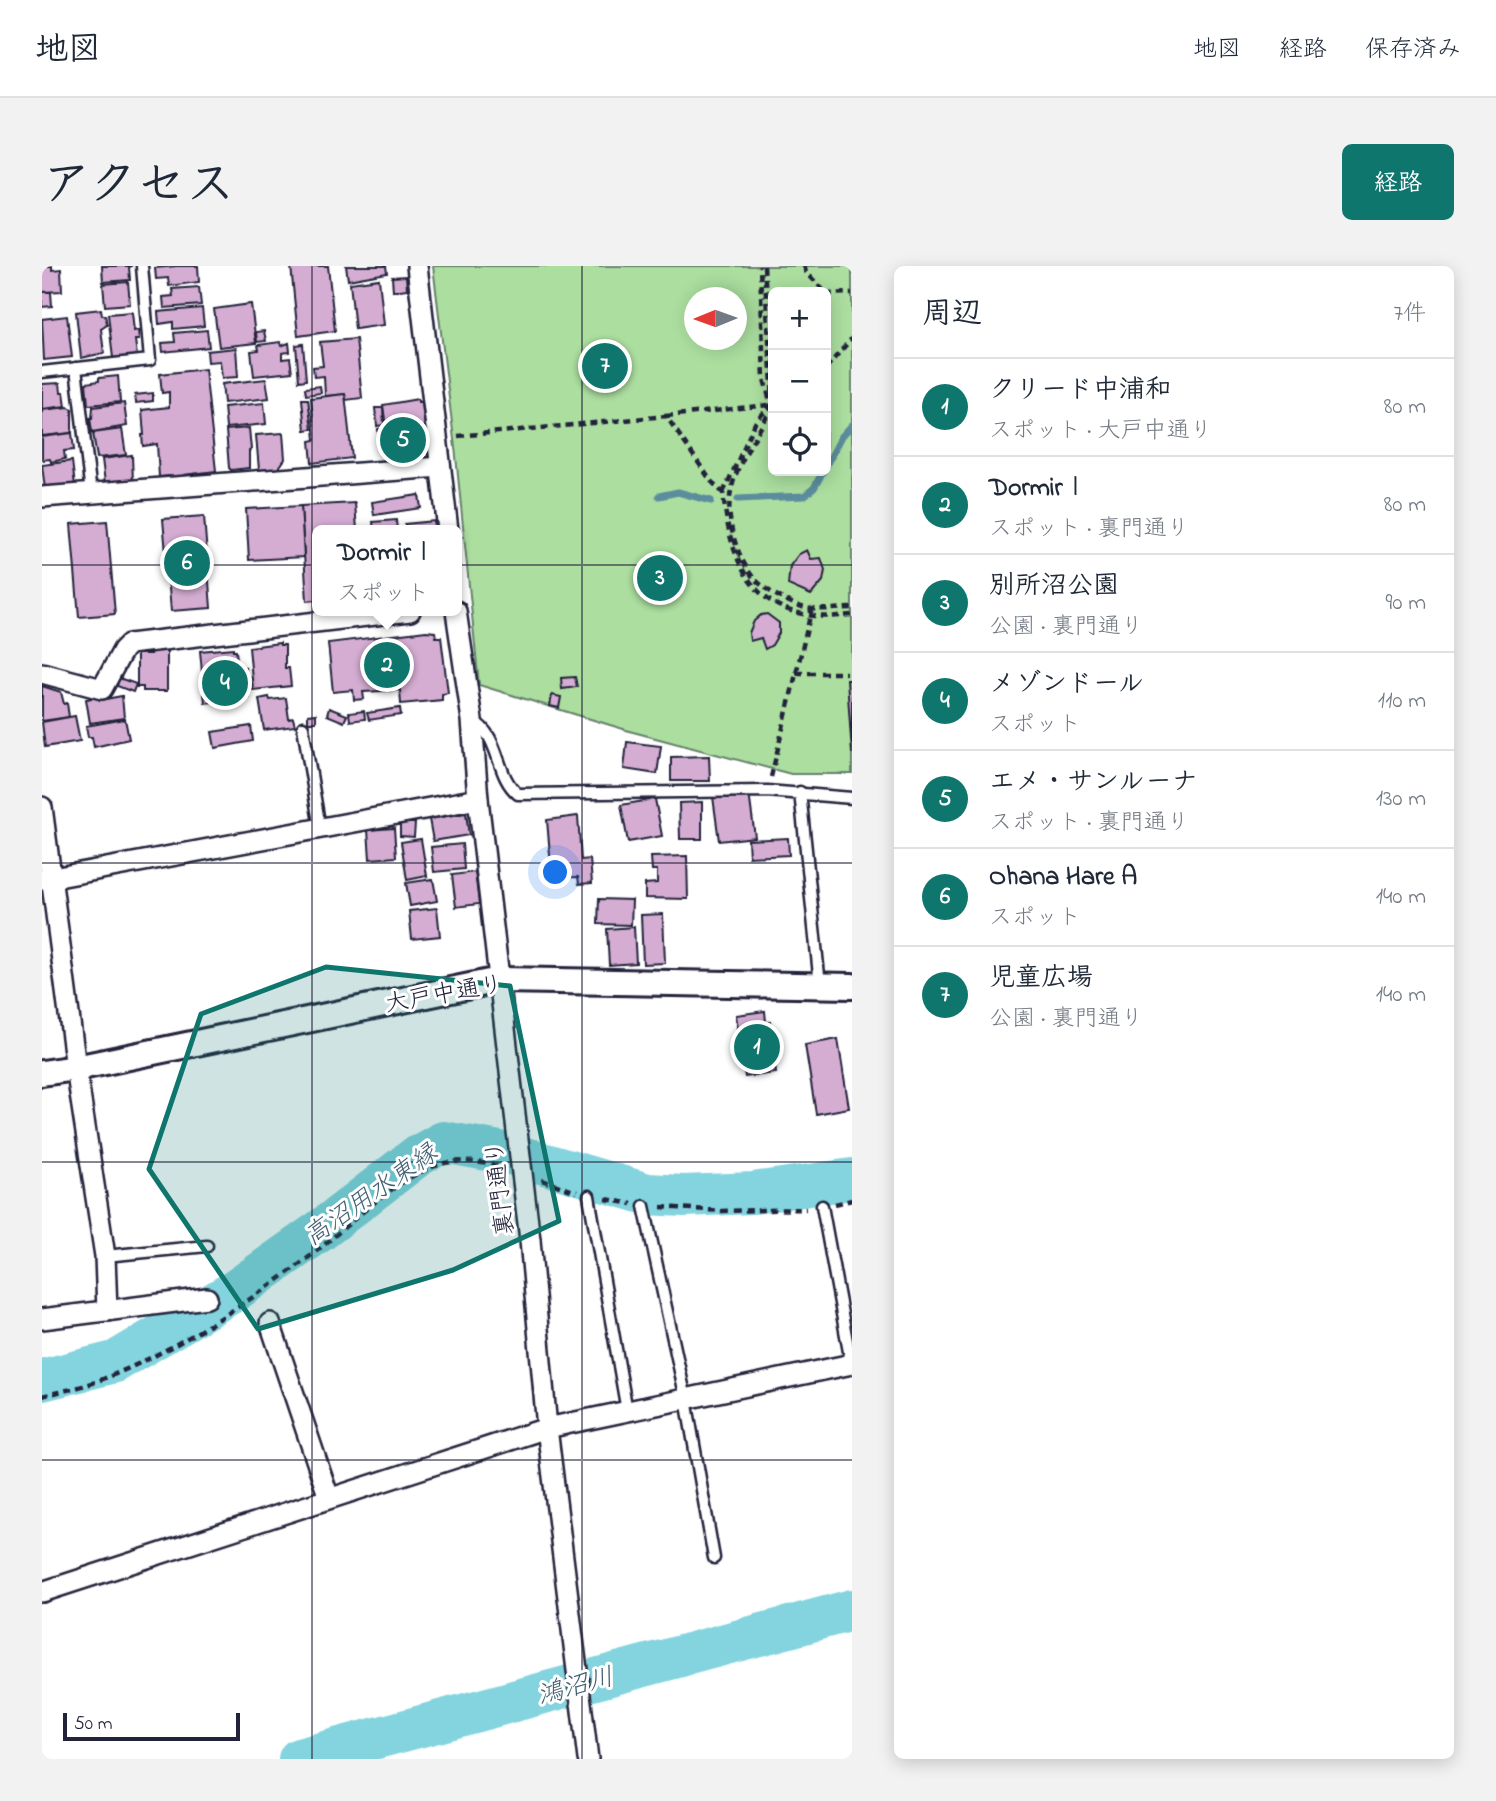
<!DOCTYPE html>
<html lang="ja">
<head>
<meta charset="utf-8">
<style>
  :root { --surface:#fff; --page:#f2f2f3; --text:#1f2937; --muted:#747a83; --line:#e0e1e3; --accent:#0f766e }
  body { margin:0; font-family:"Indie Flower","Klee One",sans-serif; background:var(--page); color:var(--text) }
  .controls { position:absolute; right:21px; top:21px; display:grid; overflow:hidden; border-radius:10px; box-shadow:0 4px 18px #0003 }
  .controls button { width:63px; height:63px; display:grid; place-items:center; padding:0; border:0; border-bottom:2px solid var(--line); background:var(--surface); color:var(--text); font:35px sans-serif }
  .compass { position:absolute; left:642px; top:21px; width:63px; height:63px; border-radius:50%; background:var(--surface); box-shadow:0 4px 18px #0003; rotate:269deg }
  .scale { position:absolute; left:21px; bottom:18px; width:177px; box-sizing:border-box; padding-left:7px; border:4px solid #22223b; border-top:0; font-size:19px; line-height:24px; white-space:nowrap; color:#22223b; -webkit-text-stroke:5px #fff; paint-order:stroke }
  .you { position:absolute; left:514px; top:607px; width:24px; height:24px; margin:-18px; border:5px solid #fff; border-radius:50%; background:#1a73e8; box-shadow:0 0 0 10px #1a73e833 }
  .badge { display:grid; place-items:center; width:46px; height:46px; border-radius:50%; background:var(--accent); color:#fff; font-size:23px; font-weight:700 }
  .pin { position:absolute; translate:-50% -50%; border:4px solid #fff; box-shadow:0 2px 7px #0006 }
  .popup { position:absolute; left:270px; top:259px; width:150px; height:91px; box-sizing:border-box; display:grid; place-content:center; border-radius:10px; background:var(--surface); filter:drop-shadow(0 2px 5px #0005); font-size:23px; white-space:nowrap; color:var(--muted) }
  .popup b { font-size:26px; color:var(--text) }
  .popup::after { content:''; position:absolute; left:50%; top:100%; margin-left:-14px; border:14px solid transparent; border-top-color:var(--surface) }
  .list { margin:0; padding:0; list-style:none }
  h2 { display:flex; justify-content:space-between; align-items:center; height:91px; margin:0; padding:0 28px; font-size:30px }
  h2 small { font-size:23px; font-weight:400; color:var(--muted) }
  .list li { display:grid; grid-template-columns:46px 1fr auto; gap:21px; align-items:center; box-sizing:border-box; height:98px; padding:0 28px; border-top:2px solid var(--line) }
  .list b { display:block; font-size:26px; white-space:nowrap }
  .list p { margin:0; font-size:23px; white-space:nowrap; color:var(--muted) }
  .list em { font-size:23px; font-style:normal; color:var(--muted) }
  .icon { flex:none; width:38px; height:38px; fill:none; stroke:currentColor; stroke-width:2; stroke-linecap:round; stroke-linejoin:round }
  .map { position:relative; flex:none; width:810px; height:1493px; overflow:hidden; border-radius:10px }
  header { display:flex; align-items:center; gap:42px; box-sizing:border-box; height:98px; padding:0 35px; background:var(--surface); border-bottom:2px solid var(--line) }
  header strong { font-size:33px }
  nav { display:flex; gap:38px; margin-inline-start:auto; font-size:24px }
  .intro { display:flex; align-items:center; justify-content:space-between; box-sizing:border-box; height:168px; padding:0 42px }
  h1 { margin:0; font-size:49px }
  .button { padding:18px 32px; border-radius:10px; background:var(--accent); color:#fff; font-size:24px; font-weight:700 }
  main { display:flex; gap:42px; padding:0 42px }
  aside { flex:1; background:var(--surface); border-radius:10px; box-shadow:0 4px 18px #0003 }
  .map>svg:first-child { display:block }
  .green { fill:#abde9f; stroke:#66806d; stroke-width:2; fill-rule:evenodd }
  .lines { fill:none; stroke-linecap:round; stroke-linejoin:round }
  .stream { stroke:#5c8d9d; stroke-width:7 }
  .river { stroke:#83d4de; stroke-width:42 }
  .building { fill:#d5add3; stroke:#22223b; stroke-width:2 }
  .service-casing { stroke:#22223b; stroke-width:15 }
  .minor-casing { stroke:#22223b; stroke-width:24 }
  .tertiary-casing { stroke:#22223b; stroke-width:30 }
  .path { stroke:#22223b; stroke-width:4.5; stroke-dasharray:7 5; stroke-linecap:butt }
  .service { stroke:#fff; stroke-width:10 }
  .minor { stroke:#fff; stroke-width:19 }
  .tertiary { stroke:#fff; stroke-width:24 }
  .minor-bridge-casing { stroke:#22223b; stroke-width:24; stroke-linecap:butt }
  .minor-bridge { stroke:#fff; stroke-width:19 }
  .marked { fill:#0f766e; fill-opacity:0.2; stroke:#0f766e; stroke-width:5; stroke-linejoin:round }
  .grid { fill:none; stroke:#22223b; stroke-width:2; stroke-opacity:0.55 }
  .labels { text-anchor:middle; stroke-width:6; stroke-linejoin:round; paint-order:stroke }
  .street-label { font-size:24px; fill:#22223b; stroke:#fff }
  .water-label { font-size:26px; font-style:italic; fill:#446074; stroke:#fff }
</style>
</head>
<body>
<header>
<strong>地図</strong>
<nav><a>地図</a><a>経路</a><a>保存済み</a></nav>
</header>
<div class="intro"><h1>アクセス</h1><a class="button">経路</a></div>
<main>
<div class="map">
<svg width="810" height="1493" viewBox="0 0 810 1493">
  <rect width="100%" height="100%" fill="#fff"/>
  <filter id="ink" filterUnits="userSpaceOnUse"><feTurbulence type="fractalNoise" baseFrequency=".0143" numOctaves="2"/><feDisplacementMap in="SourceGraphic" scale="14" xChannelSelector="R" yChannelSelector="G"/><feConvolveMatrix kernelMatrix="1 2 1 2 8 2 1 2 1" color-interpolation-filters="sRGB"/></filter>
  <g filter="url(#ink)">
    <path class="green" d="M391 0H810V508H749L591 466 437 419 414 190ZM731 26H784V205H731ZM652 32H694V74H652Z"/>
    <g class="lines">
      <g class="stream">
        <path d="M784 200 800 170 810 159"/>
        <path d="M617 230 636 226 669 235"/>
        <path d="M696 233 762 230 772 222 781 205"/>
      </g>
      <g class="river">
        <path d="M0 1114 73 1096 194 1024 278 965 374 891 401 876 469 888 605 928 642 930 711 927 810 913"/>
        <path d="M257 1493 810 1344"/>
      </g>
    </g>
    <g class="building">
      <path d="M0 0H10V4L19 3 20 25 0 26Z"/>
      <path d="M60 0H90L87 1 88 14 61 16Z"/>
      <path d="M135 0H156L157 16 127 20 126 12 114 13 113 2Z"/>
      <path d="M249 0H286L293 65 256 70Z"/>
      <path d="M304 0H344L345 7 306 14Z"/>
      <path d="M364 10 365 23 351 25 350 11Z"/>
      <path d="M337 13 342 59 313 63 308 17Z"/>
      <path d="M86 16 88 38 63 40 61 18Z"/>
      <path d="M157 21 159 39 122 42 121 31 131 30 130 23Z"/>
      <path d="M0 26H9L10 40 0 41Z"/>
      <path d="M209 38 214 77 177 81 172 43Z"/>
      <path d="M160 42 162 60 131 63V56L117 58 116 46Z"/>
      <path d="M59 43 60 49H63L65 59 59 63 62 87 39 92 34 46Z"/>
      <path d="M90 46 92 65 96 64 97 74H93L95 90 71 92 66 48Z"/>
      <path d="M25 50 30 91 2 94 0 53Z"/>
      <path d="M165 64 167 81 121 86 120 77 133 76 132 67Z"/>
      <path d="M222 65 224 75 215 76 214 66Z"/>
      <path d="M314 73 320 132 304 134 303 128 283 130 282 110 272 111 271 101 281 100 278 76Z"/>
      <path d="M238 76 239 80 247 77 248 86 240 87V93L248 92 250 106 212 110 209 85 217 84 216 79Z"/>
      <path d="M261 78 264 114 257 115 254 79Z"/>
      <path d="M194 82 196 111 180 112 178 95 166 96 165 85Z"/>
      <path d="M163 103 174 205 142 209V212L128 213V210L117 211 115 178 101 180 100 169H102L100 144 127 141V126L120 127 118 108Z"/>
      <path d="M76 110 78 136 46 139 44 117 57 115V112Z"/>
      <path d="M224 113 227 132 182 137 180 118Z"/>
      <path d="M18 117 19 126H22L24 140 0 143V118Z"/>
      <path d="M278 120 279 127 264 129 263 122Z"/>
      <path d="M111 127V135L94 137 93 129Z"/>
      <path d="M303 128 310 192 270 197 268 175 273 174 269 132Z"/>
      <path d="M260 133H266L270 163 263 164Z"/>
      <path d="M376 133V136H380L386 188 352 194V192H347L346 185 339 186 336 163 344 162 341 139Z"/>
      <path d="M82 137 85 160 50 166 48 152H50L51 141Z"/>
      <path d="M222 137 224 158 184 162 182 141Z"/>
      <path d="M27 141 30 143V167L0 170V144Z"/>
      <path d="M333 142H341L342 159 335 160Z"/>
      <path d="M207 162 209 184 207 185V202L189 204 187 202 184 164Z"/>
      <path d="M80 163 84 189 55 192 51 167Z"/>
      <path d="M30 167 32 184 22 185 23 193 9 196 8 193 0 194V171Z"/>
      <path d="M241 167 243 193 236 203 217 204 214 169Z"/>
      <path d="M90 189 91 216 63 217 60 193Z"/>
      <path d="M30 195 33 220 3 223 0 199Z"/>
      <path d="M377 229 379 242 332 249 330 236Z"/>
      <path d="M313 237 315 264H275V334L265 335 259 240Z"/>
      <path d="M259 240 262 291 207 294 204 243Z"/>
      <path d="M162 250 169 342 129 345 121 253Z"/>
      <path d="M354 254 355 264H332L331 256Z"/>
      <path d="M65 255 73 348 37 351 29 258Z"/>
      <path d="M392 255 393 264H363V258Z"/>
      <path d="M765 284 769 293 779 292 783 304 781 315 769 329 746 319 748 300 757 288Z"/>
      <path d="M725 348 737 357V367L730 379 723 383 719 372 708 375 707 367 712 355 719 349Z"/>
      <path d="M384 365 393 366 394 371H399L406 427 400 428V434L359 438 358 424 321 426 322 433 312 434 311 424 291 426 286 377Z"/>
      <path d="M238 377V379H243V402H247L249 420 211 424 207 381Z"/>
      <path d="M191 382V385H194L196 402 203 401 206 432 163 437 158 385Z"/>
      <path d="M108 385H125V425H101V421H95V388H108Z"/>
      <path d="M533 411 535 421 520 423 519 412Z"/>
      <path d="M77 412 94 418 91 426 75 420Z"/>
      <path d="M805 414H810V488Z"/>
      <path d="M0 420 19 426 22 438 25 437 27 451 0 455Z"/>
      <path d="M510 429 519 431 517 442 508 440Z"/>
      <path d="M80 430 82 452 48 457 44 433 58 431V434Z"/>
      <path d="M227 431 228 434 244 432 247 453 251 452 253 460 222 464 217 433Z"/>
      <path d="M287 442 305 449 302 456 285 449Z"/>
      <path d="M358 442 359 449 327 454 325 447Z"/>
      <path d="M322 445 323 453 308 455 307 447Z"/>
      <path d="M274 448V456H266V449Z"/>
      <path d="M33 450 38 475 3 481 0 456Z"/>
      <path d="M83 453 87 473 52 481 50 471H46L44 460Z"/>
      <path d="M209 460 211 475 173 482 170 466Z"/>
      <path d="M585 476 619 480 615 508 582 503Z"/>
      <path d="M667 490 668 515H629V491Z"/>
      <path d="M707 527 713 571 677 575 671 531Z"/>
      <path d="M613 533 620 570 586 576 579 539Z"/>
      <path d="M660 536V573H638L637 537Z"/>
      <path d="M424 547 427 569 391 575 387 553Z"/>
      <path d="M536 550 539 594 548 593 550 617 537 618 536 611 510 612 505 554Z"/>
      <path d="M358 557H373L372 571 358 570Z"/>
      <path d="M352 562 354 591 328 593 326 564Z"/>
      <path d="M746 572 747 589 707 591 706 574Z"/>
      <path d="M379 573 385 610 365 614 359 576Z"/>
      <path d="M420 578 422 603 392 606 389 581Z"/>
      <path d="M645 590 646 633 603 632V618L615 617V604H610L609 591Z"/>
      <path d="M433 606 437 638 414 641 410 609Z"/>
      <path d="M391 613 395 635 368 640 364 617Z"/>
      <path d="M557 633 590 634 589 659 556 658Z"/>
      <path d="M395 642 398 670 370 673 367 645Z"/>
      <path d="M621 648 623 697 601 698 599 649Z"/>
      <path d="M592 661 594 697 567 699 565 663Z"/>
      <path d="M723 745 724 756H728L734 807 703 811 694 749Z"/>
      <path d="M796 773 807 842 774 848 763 779Z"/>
    </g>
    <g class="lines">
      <g class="service-casing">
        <g id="service">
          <path d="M34 102 49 227"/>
          <path d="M0 106 108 94 100 0"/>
          <path d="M431 455C459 470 453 510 476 528L725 525 810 532"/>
          <path d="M261 461 278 562"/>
          <path d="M758 526 778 719"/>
          <path d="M547 930 585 1145"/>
          <path d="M602 940 644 1133 672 1292"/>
          <path d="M780 940 810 1102"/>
          <path d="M63 990 165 980"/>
        </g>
      </g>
      <g class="minor-casing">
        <g id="minor">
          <path d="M375 0 406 264"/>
          <path d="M0 231 398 201"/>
          <path d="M414 345 430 454 436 533 475 865"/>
          <path d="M0 407 60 423 81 384 87 378 368 345"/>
          <path d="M0 541 34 802 63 990 65 1045"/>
          <path d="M0 614 436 533"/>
          <path d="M488 974 505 1162 546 1493"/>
          <path d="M0 1053 165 1032"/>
          <path d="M228 1057 287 1232"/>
          <path d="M0 1326 505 1162 810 1098"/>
        </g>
      </g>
      <g class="tertiary-casing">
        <path id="tertiary" d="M0 807 34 802 457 714 810 720"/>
      </g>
      <g class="path">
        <path d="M722 0 731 133"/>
        <path d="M762 0 764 6 783 26"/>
        <path d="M784 27 786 28 810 27"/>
        <path d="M784 102 810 72"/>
        <path d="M731 139C718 166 695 195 689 225 683 253 694 289 711 311 721 323 743 335 757 340 772 346 793 342 810 342"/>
        <path d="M624 150 727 139"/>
        <path d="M416 170 624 150 669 215 681 227C687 283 702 339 766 349 780 352 796 350 810 349"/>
        <path d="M681 227 714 155 729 139 722 113 718 0"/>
        <path d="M754 407H804"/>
        <path d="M729 511 770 342"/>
        <path d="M500 914 535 926"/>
        <path d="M564 933 590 938"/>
        <path d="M793 938 810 934"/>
        <path d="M619 941 680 945 764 943"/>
        <path d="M0 1130C20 1125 42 1121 61 1113 130 1086 199 1041 258 998 299 968 348 914 396 899 417 892 438 896 459 901"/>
      </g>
      <use href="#service" class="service"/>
      <use href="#minor" class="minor"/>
      <use href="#tertiary" class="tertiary"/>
      <g class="minor-bridge-casing">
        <path id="minor-bridge" d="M475 865 488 974"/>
      </g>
      <use href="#minor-bridge" class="minor-bridge"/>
    </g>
  </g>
  <path class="marked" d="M284 701 468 720 517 955 411 1004 216 1063 107 903 159 748Z"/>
  <path class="grid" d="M270 0V1493M540 0V1493M0 299H810M0 597H810M0 896H810M0 1194H810"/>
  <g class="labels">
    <g class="street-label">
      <text transform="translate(402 727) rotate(-10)" y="8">大戸中通り</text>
      <text transform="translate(457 922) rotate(-97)" y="8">裏門通り</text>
    </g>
    <g class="water-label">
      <text transform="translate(328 928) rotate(-35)" y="9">高沼用水東縁</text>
      <text transform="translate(533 1419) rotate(-15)" y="9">鴻沼川</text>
    </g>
  </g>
</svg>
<div class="controls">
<button>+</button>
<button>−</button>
<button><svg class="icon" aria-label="locate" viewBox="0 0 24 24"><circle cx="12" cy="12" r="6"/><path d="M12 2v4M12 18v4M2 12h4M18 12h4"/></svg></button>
</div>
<svg class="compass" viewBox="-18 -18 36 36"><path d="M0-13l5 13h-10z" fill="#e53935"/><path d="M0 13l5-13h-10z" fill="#747a83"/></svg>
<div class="scale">50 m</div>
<div class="you"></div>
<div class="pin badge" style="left:715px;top:781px">1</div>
<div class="pin badge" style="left:345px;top:399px">2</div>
<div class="popup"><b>DormirⅠ</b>スポット</div>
<div class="pin badge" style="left:618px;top:312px">3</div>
<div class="pin badge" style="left:183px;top:417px">4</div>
<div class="pin badge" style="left:361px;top:174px">5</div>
<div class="pin badge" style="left:145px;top:297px">6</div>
<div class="pin badge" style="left:563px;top:100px">7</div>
</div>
<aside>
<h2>周辺<small>7件</small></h2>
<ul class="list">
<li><span class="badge">1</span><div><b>クリード中浦和</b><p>スポット · 大戸中通り</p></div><em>80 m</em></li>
<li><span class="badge">2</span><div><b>DormirⅠ</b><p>スポット · 裏門通り</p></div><em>80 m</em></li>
<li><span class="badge">3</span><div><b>別所沼公園</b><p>公園 · 裏門通り</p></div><em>90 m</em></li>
<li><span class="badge">4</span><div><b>メゾンドール</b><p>スポット</p></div><em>110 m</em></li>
<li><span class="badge">5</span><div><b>エメ・サンルーナ</b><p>スポット · 裏門通り</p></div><em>130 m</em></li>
<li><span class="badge">6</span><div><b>Ohana Hare A</b><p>スポット</p></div><em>140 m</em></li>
<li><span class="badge">7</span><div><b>児童広場</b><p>公園 · 裏門通り</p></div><em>140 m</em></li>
</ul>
</aside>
</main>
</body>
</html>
